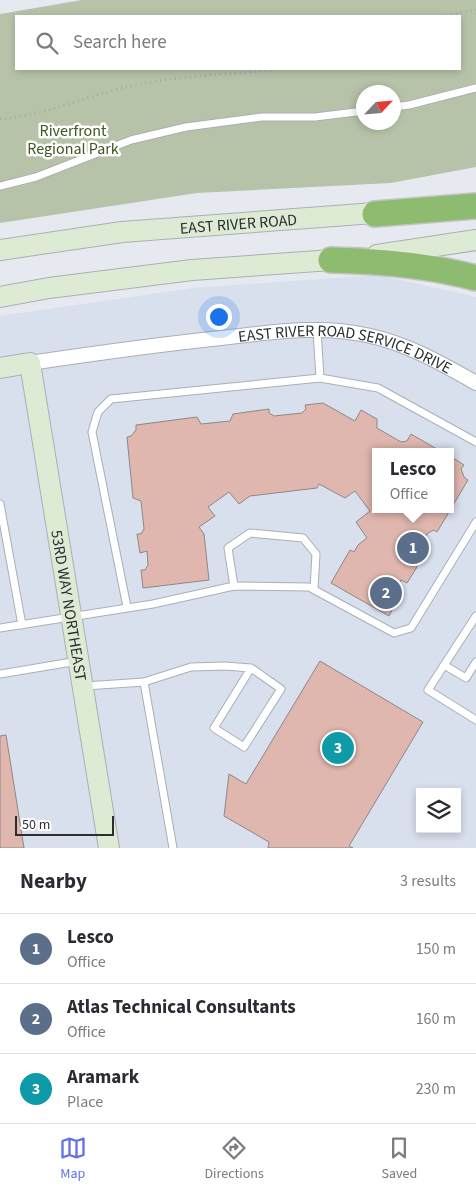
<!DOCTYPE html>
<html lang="en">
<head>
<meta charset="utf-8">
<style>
  :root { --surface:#fff; --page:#f7f7f7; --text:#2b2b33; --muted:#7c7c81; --line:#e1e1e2; --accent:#6371e9 }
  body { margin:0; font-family:"Source Sans 3",sans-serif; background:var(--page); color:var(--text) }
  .controls { position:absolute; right:15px; bottom:15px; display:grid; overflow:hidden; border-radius:0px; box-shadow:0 2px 8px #0003 }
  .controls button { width:45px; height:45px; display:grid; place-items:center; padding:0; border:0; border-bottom:1px solid var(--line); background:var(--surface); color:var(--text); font:25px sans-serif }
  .compass { position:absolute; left:356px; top:85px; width:45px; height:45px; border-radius:50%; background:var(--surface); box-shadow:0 2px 8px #0003; rotate:64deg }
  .scale { position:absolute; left:15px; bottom:12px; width:99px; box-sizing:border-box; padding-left:5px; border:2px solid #2c2e30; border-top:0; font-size:14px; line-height:18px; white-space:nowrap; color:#2c2e30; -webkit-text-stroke:4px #fff; paint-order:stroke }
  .you { position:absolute; left:218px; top:316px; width:18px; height:18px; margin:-12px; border:4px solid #fff; border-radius:50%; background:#1a73e8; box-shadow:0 0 0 8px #1a73e833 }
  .badge { display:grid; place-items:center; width:32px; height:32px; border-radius:50%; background:var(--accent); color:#fff; font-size:16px; font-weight:700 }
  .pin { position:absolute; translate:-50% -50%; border:2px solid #fff; box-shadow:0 1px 5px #0006 }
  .popup { position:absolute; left:372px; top:448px; width:82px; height:65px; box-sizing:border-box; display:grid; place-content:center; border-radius:0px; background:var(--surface); filter:drop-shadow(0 1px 4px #0005); font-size:16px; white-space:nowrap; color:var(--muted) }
  .popup b { font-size:19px; color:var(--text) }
  .popup::after { content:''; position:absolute; left:50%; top:100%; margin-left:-10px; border:10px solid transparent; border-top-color:var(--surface) }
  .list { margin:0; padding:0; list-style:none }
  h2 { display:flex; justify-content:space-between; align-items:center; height:65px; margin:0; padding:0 20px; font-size:21px }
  h2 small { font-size:16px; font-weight:400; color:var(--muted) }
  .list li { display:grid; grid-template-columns:32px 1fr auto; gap:15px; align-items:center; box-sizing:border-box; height:70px; padding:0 20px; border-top:1px solid var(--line) }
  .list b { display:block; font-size:19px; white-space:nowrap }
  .list p { margin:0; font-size:16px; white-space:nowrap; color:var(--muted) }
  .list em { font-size:16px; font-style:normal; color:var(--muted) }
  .icon { flex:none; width:28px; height:28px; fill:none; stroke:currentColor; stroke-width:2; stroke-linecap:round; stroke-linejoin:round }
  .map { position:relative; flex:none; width:476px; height:848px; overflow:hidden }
  .search { position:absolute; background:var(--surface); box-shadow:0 2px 8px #0003; left:15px; right:15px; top:15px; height:55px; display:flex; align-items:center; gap:12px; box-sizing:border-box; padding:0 18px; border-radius:0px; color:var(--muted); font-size:19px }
  .sheet { height:275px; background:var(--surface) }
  nav { display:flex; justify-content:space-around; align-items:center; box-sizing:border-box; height:70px; border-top:1px solid var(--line); background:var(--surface); font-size:14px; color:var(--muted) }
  nav a { display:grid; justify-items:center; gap:2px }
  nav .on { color:var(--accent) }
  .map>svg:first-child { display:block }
  .built { fill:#d8dfed; fill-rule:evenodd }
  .green { fill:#b7c3a9; fill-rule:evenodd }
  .building { fill:#dfb7af; stroke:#8f8785 }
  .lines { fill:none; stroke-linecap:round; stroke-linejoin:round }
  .lane-casing { stroke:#abafb5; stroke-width:9 }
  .street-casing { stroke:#abafb5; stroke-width:16 }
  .secondary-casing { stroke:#abafb5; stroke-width:22 }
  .highway-casing { stroke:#c4c4c5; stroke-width:28 }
  .path { stroke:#a4a6ac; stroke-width:2.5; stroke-dasharray:1 4; stroke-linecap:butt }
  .lane { stroke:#fff; stroke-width:7 }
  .street { stroke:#fff; stroke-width:14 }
  .secondary { stroke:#ddebd4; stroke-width:20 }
  .highway { stroke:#8dbb6f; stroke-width:25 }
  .labels { text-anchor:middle; stroke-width:5; stroke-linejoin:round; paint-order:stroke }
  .park-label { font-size:16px; fill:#415524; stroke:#fff }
  .street-label { font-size:16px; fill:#2c2e30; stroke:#fff }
</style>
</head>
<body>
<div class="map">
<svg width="476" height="848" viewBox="0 0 476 848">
  <rect width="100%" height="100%" fill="#e6e9f0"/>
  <path class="built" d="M378 275 476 297V848H0V316L193 288ZM376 452H450V509H376ZM420 792H457V829H420Z"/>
  <path class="green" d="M82 0H476V167L391 183 197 193 0 223V14ZM16 16H460V69H16ZM364 92H394V122H364Z"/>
  <g class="building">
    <path d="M323 403 355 421 361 410 377 419V428L401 442 407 441 411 434 442 452H376V509H450V456L464 465 461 469 464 477 468 480 437 532 434 530 428 533 412 560 417 567 407 583 401 580 394 592 398 599 389 616 331 583 350 550 354 552 358 545 367 538 356 522 370 511 355 491 345 498 319 484 317 488 250 496 239 504 229 492 208 507 215 516 199 527 204 534 209 580 143 588 141 570H145L148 565 147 551 140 553 137 534H141L144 529 141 501 133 498 127 437 131 436 136 430V425L197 417 201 424 230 421 233 414 269 409V413L274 416 302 413 306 409 305 405Z"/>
    <path d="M320 661 423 722 349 846 353 848H268L269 842 224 816 229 774 246 784Z"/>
    <path d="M6 735 24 848H0V736Z"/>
  </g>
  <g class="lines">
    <g class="lane-casing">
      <g id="lane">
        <path d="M394 107 409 105 476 88"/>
        <path d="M0 186 36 177 131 140 186 127 262 117H315L364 111"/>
        <path d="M317 330 320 378"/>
        <path d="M0 504 22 625"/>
        <path d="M234 586 228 548 250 533 303 538 316 554 314 589"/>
        <path d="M127 607 92 432 98 412 111 399 320 378 378 388 476 442"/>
        <path d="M476 616 428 690 476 720"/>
        <path d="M0 628 153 604 234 586 309 587 394 633 411 628 476 522"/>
        <path d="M444 665 466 678 476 662"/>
        <path d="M0 674 78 661"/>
        <path d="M144 682 173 848"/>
        <path d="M85 686 144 682 191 667 225 666 251 668 281 689 244 747 214 728 251 668"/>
      </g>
    </g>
    <g class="street-casing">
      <g id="street">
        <path id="s1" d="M30 363C97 353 163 344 230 337 274 332 321 325 366 335 406 343 441 363 476 383"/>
      </g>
    </g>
    <g class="secondary-casing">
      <g id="secondary">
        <path id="s2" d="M0 250 122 232 388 212"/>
        <path d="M377 255 476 240"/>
        <path d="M0 297 49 288 192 270 346 259"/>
        <path id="s3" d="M0 368 30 363 109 848"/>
      </g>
    </g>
    <g class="highway-casing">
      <g id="highway">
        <path d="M375 214 476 206"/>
        <path d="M331 260C381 261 428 265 476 278"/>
      </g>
    </g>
    <g class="path">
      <path d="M441 16 476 10"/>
      <path d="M0 119C43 116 84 97 126 87 177 75 230 75 282 69"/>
    </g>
    <use href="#lane" class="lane"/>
    <use href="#street" class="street"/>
    <use href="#secondary" class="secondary"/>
    <use href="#highway" class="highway"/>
  </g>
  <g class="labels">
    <g class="park-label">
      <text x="73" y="136">Riverfront<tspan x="73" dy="18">Regional Park</tspan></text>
    </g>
    <g class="street-label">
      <text dy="6" stroke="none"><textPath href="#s2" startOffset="240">EAST RIVER ROAD</textPath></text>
      <text dy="6" stroke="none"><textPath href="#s1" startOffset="320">EAST RIVER ROAD SERVICE DRIVE</textPath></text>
      <text dy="6" stroke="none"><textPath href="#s3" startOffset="276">53RD WAY NORTHEAST</textPath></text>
    </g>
  </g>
</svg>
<div class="controls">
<button><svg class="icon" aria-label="layers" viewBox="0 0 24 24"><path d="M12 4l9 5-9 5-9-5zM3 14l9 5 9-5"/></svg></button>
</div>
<svg class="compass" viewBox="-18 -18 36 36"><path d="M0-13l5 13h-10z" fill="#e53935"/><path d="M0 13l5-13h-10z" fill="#7c7c81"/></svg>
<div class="scale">50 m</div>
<div class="you"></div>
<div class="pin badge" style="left:413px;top:548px;background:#5c6f8a">1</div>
<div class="popup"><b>Lesco</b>Office</div>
<div class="pin badge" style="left:386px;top:593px;background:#5c6f8a">2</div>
<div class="pin badge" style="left:338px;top:748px;background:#0f9aa8">3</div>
<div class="search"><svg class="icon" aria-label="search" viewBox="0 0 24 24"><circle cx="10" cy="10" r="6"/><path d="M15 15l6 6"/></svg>Search here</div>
</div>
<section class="sheet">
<h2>Nearby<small>3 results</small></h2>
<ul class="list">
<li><span class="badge" style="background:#5c6f8a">1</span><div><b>Lesco</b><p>Office</p></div><em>150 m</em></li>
<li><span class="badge" style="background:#5c6f8a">2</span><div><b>Atlas Technical Consultants</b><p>Office</p></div><em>160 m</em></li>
<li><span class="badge" style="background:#0f9aa8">3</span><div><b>Aramark</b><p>Place</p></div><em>230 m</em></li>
</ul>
</section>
<nav>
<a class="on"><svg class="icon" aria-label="map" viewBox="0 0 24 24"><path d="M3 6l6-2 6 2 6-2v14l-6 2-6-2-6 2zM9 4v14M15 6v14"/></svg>Map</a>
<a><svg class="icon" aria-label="directions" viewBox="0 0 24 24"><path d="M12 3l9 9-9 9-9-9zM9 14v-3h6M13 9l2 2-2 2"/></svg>Directions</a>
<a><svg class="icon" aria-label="saved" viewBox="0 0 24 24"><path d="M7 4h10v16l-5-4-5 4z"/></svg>Saved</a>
</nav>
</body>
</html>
